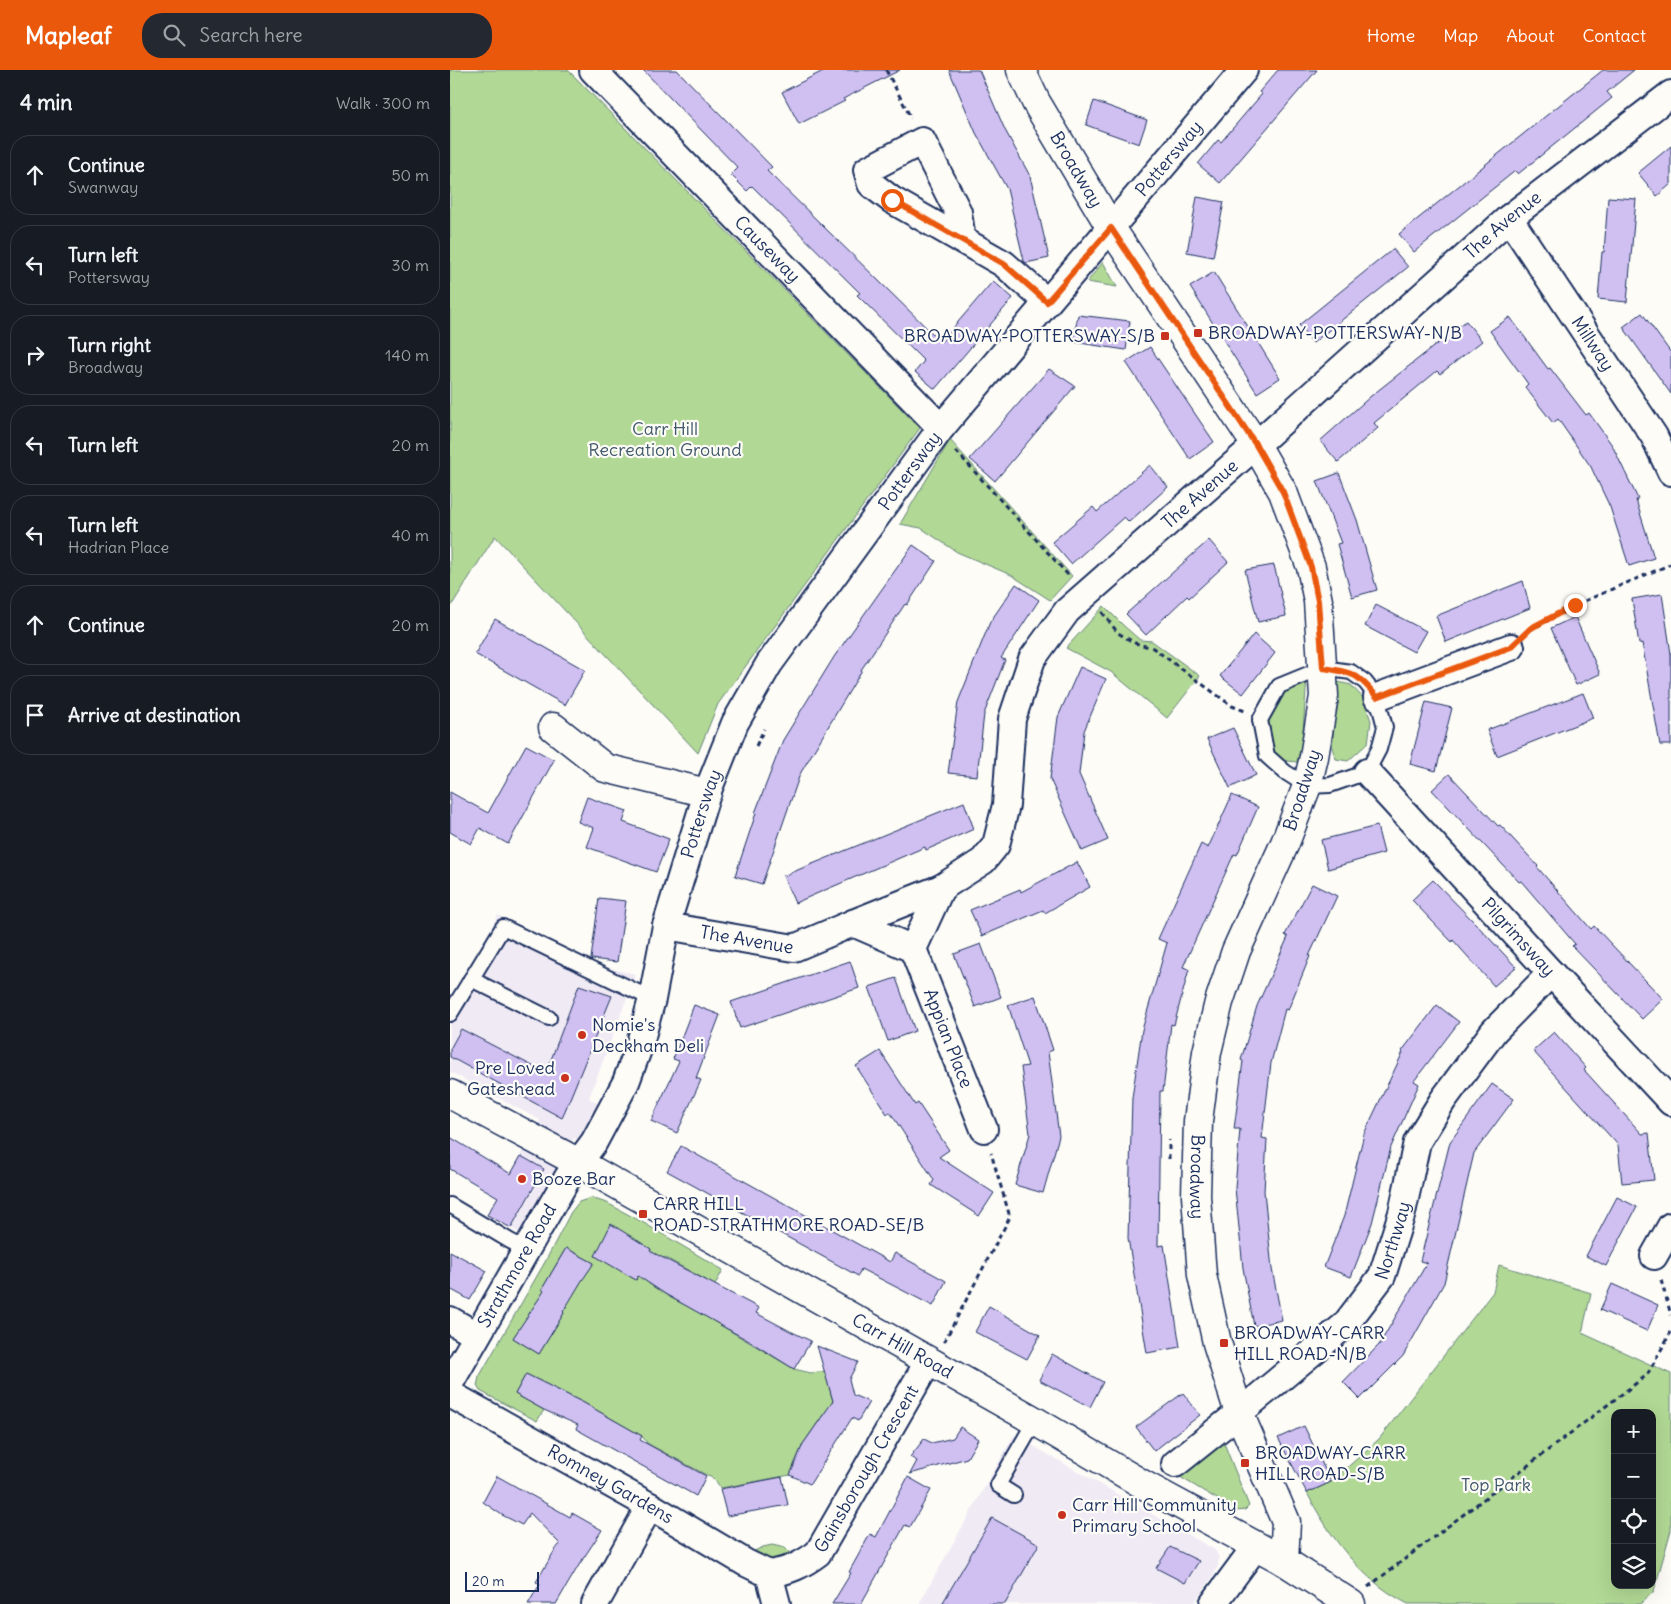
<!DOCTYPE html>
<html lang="en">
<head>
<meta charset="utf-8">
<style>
  :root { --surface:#171b24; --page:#242831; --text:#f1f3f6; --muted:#9ea1a6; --line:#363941; --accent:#ea580c }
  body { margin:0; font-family:Delius,sans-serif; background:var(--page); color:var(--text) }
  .controls { position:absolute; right:15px; bottom:15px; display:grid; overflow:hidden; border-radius:10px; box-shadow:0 5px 20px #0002 }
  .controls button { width:45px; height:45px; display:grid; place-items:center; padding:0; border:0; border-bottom:1px solid var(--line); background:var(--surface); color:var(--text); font:25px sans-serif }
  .scale { position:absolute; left:15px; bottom:12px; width:74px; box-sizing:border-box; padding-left:5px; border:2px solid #1b2f5e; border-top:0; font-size:14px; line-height:18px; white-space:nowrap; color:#1b2f5e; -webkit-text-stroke:4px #fdfcf7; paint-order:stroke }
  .stop { position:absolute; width:15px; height:15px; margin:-11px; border:4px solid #ea580c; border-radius:50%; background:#fff }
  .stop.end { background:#ea580c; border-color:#fff; box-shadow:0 1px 5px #0008 }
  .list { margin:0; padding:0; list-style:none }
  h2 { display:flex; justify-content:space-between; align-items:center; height:65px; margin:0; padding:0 20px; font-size:21px }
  h2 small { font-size:16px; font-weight:400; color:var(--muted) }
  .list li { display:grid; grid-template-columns:32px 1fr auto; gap:15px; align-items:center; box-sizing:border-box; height:80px; margin:0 10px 10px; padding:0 10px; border:1px solid var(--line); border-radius:20px }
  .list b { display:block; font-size:19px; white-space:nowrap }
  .list p { margin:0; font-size:16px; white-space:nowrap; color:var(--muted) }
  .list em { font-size:16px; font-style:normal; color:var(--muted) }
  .icon { flex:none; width:28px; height:28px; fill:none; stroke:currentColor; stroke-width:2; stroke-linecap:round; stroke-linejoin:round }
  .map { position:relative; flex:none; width:1221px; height:1534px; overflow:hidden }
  header { display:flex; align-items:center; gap:30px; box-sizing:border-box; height:70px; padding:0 25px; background:var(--accent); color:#fff }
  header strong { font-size:24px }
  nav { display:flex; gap:28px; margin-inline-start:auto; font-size:18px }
  .search { width:350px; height:45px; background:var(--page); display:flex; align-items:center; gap:12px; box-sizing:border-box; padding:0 18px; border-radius:20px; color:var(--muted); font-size:19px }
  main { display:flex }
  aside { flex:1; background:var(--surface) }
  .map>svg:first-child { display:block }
  .built { fill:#f0eaf5 }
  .green { fill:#b1d894; stroke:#668479; fill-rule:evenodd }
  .building { fill:#d0c0f1; stroke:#1b2f5e }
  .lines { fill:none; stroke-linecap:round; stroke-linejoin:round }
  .service-casing { stroke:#1b2f5e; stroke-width:18 }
  .minor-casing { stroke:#1b2f5e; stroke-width:30 }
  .tertiary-casing { stroke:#1b2f5e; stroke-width:31 }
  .path { stroke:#1b2f5e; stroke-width:3; stroke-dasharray:5 4; stroke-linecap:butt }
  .service { stroke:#fdfcf7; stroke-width:14 }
  .minor { stroke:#fdfcf7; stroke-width:26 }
  .tertiary { stroke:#fdfcf7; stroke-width:28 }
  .route { stroke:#ea580c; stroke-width:6 }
  .poi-dot { fill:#c8321e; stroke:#fdfcf7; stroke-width:2 }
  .labels { text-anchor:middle; stroke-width:4.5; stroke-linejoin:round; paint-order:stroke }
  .street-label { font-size:18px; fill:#1b2f5e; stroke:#fdfcf7 }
  .poi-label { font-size:18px; fill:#1b2f5e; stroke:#fdfcf7; text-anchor:start }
  .park-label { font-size:18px; fill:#40596c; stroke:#fdfcf7 }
</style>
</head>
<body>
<header>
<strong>Mapleaf</strong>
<div class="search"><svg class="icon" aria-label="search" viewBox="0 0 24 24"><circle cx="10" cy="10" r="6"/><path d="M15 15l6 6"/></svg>Search here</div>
<nav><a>Home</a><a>Map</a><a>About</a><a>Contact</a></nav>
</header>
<main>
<aside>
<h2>4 min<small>Walk · 300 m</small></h2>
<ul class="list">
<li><svg class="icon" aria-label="ahead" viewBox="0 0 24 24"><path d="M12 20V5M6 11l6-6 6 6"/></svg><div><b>Continue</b><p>Swanway</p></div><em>50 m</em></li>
<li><svg class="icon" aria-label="left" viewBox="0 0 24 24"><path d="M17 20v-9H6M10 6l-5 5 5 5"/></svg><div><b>Turn left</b><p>Pottersway</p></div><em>30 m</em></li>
<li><svg class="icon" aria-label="right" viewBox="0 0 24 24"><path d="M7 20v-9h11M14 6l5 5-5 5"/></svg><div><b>Turn right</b><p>Broadway</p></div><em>140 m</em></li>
<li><svg class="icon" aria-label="left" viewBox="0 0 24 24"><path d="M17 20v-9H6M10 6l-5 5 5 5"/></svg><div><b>Turn left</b></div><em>20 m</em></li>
<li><svg class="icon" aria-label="left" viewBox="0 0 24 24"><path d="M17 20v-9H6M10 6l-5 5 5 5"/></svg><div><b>Turn left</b><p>Hadrian Place</p></div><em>40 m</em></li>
<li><svg class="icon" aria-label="ahead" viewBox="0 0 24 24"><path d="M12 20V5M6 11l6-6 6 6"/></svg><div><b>Continue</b></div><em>20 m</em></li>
<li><svg class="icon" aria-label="arrive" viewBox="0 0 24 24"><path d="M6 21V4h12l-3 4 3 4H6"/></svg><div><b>Arrive at destination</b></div></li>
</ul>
</aside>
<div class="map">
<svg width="1221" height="1534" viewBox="0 0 1221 1534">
  <rect width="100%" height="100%" fill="#fdfcf7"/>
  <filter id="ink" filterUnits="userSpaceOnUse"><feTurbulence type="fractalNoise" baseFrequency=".02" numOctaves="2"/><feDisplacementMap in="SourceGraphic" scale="10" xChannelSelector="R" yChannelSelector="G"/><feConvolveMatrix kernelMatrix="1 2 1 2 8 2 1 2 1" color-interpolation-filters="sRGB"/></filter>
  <g filter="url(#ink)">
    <g class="built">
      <path d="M48 845 143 895 186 904 139 1028 155 1038 137 1074 124 1068 72 1164 37 1145 90 1050 0 1002V936Z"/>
      <path d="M564 1365 765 1480 769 1488 768 1496 763 1506 743 1534H469Z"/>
    </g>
    <g class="green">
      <path d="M0 0H118L470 358 268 634 248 683 45 466 0 538Z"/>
      <path d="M653 192 667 217 637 212Z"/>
      <path d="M500 370 622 506 600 530 561 505 507 482 471 458 450 454Z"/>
      <path d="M654 536 674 556 690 570 702 571 750 606 717 648 661 602 616 578Z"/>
      <path d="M857 608 852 673 847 692 827 690C824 682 818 672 817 664 813 635 832 618 857 608Z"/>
      <path d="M888 612 901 615 913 628 921 651 918 673 898 691 886 689 882 678Z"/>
      <path d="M141 1128 157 1133 192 1152 273 1200 250 1243 344 1299 361 1303 375 1301 385 1339 375 1342 353 1374 340 1405 271 1418 264 1409 202 1376 197 1373 192 1366 134 1333 76 1304 65 1324 94 1340 87 1351 30 1321 27 1316 29 1307 95 1192 121 1142 129 1132ZM180 1167 201 1179 186 1210 146 1185ZM116 1178 142 1192 92 1219ZM214 1187 256 1210 243 1239 221 1228 199 1214ZM90 1229 114 1243 89 1284 63 1268Z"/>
      <path d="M1049 1195 1141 1223 1132 1263 1221 1304V1460L1204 1521 1190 1534H958C949 1529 940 1524 931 1517 899 1493 876 1459 857 1423L881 1412 929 1369 1043 1222ZM1165 1343H1202V1515H1165Z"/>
      <path d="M772 1368 799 1436 795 1440 787 1441 725 1404Z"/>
      <path d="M322 1475 335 1478 339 1482 338 1488 321 1491 300 1483 313 1477Z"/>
    </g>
    <g class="building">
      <path d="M193 0H227L322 97 317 101 491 272 543 211 563 228 485 319 465 302 474 291 407 225 410 223 302 116 297 121 281 105 288 98Z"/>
      <path d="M375 0H450L393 29 395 31 349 54 332 22Z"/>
      <path d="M499 0H529L555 60 580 106 599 188 576 193 574 191 557 119 526 63Z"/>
      <path d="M828 0H867L770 113 748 94 768 70 771 72 812 24 809 22Z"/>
      <path d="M1153 0H1184L1157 22 1162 28 1068 104 1065 101 964 182 949 164Z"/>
      <path d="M644 31 697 50 689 74 636 55Z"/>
      <path d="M1221 76V114L1207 126 1188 103Z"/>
      <path d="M747 127 774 132 763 187 737 182Z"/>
      <path d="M1158 127 1186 129 1177 232 1148 229 1152 182H1154Z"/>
      <path d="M943 179 958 197 863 273 849 255Z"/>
      <path d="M764 202 830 308 807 323 740 217Z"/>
      <path d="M1192 243 1221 283V324L1173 257Z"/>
      <path d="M628 245 680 251 676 280 623 272Z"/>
      <path d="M1060 247 1098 299 1100 298 1136 345 1139 343 1162 375 1188 429 1186 430 1204 488 1179 496 1160 437 1141 397 1108 349 1103 353 1075 317 1078 314 1040 261Z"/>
      <path d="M1016 251 1032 271 990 304 987 301 924 353 928 358 888 392 870 371 921 326Z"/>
      <path d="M700 277 764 372 740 389 676 292Z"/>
      <path d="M599 299 625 316 545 411 520 389Z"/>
      <path d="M700 395 718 417 679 452 674 447 621 494 602 472 643 437 647 442Z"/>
      <path d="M889 403 907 450 927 520 902 527 887 474 891 473 867 411Z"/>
      <path d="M759 470 778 492 739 528 737 526 696 565 676 544Z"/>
      <path d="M463 475 486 491 457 535 455 534 411 600H412L350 704 312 814 285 806 306 743H305L333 670 384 587Z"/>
      <path d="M824 495 836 546 808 552 795 500Z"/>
      <path d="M1073 511 1080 538 996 572 986 546Z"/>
      <path d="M566 514 589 530 551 588 555 590 534 644 527 706 498 703 508 632 540 552Z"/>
      <path d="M1212 524 1221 584V675H1210L1192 573 1189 574 1182 529Z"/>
      <path d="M926 535 976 561 964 582 915 556Z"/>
      <path d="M1125 547 1150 604 1126 615 1101 558Z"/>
      <path d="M45 549 135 600 115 635 25 584Z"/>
      <path d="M804 564 825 583 793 624 770 606Z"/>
      <path d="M630 597 656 609 634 661 629 704 658 770 632 781 600 709 608 647Z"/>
      <path d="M1133 623 1143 648 1047 686 1037 660Z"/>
      <path d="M976 632 1002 638 986 701 960 694Z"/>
      <path d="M783 658 806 705 780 718 757 669Z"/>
      <path d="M76 675 104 690 58 774 30 758 21 774 0 762V722L38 743Z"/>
      <path d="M999 704 1048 756 1050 755 1088 796 1087 797 1141 859 1144 856 1213 929 1192 949 1122 876 1125 874 1071 811 1069 812 982 720Z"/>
      <path d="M782 725 808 737 787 785 784 784 733 897 739 899 724 955 721 954 713 1021H710L708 1176 714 1175 730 1277 697 1283 678 1168 682 1028 692 960 717 873 708 869 751 774 758 778Z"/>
      <path d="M137 727 177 741 173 752 219 769 206 802 137 777 144 758 128 752Z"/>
      <path d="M514 732 524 759 476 780 475 777 345 833 333 806Z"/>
      <path d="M927 756 934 783 878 799 871 770Z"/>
      <path d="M627 792 640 817 595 843 593 840 532 866 520 840 570 819 571 822Z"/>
      <path d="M983 810 1026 854 1066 897 1044 916 1003 870 1002 872 962 830Z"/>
      <path d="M862 814 887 826 859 886H860L838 940 835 939 821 993 812 1068 817 1069 814 1121 818 1161 822 1199 832 1250 804 1256 793 1198 785 1118 790 1059H784L793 991 791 990 807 936 838 867 835 865Z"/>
      <path d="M149 828 176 831 167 892 141 889Z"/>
      <path d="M531 874 551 927 525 937 504 884Z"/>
      <path d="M400 891 409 918 290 958 281 932Z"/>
      <path d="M446 908 465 961 438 971 419 917Z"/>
      <path d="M129 915 162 926 112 1048 0 987V979L11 959 96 1003Z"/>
      <path d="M585 926 603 980 598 982 609 1066 593 1123 565 1115 580 1064 571 997 578 996 558 935Z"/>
      <path d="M244 935 270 945 246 1008 251 1010 227 1063 201 1051 229 991 223 989Z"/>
      <path d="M987 935 1009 952 964 1011 969 1014 941 1077 922 1153 901 1207 874 1197 894 1146 914 1064 953 982 952 981Z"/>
      <path d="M1104 962 1136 998 1134 1000 1192 1064 1199 1063 1204 1110 1172 1113 1168 1075 1083 981Z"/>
      <path d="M430 981 465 1035 468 1033 499 1080 489 1087 544 1123 529 1146 481 1115 484 1110 440 1042 437 1044 406 996Z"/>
      <path d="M1042 1014 1064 1029 1024 1083 994 1213 953 1286 910 1329 893 1312 929 1275 977 1193 970 1191 1000 1072Z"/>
      <path d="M0 1067 61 1104 71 1086 94 1099 61 1158 37 1145 48 1127 0 1099Z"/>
      <path d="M231 1076 440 1192 445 1183 496 1211 483 1236 411 1199 408 1206 217 1101Z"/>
      <path d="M1167 1127 1187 1137 1156 1196 1136 1186Z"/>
      <path d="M161 1154 201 1179 200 1181 309 1238 306 1243 340 1261 361 1271 344 1299 299 1271 215 1224 188 1206 186 1210 145 1186Z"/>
      <path d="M116 1178 144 1193 131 1212 113 1242 114 1243 89 1284 63 1268 94 1221 92 1219Z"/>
      <path d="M0 1181 37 1201 20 1230 0 1219Z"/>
      <path d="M1162 1214 1208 1235 1197 1261 1150 1240Z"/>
      <path d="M539 1236 590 1265 577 1289 525 1262Z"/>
      <path d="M367 1276 408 1292 399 1309 403 1325 419 1332 408 1351 402 1348 360 1414 340 1405 353 1374 383 1331Z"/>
      <path d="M602 1284 653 1312 640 1337 589 1310Z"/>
      <path d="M76 1304 134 1333 192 1366 190 1370 256 1406 246 1426 126 1359 128 1355 94 1340 65 1324Z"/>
      <path d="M733 1323 750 1345 704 1381 686 1357Z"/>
      <path d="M854 1356 881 1412 857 1423 828 1368Z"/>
      <path d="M510 1357 528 1369 517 1388 460 1404 467 1391 460 1387 474 1369 482 1373 503 1368Z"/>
      <path d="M47 1406 120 1447 122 1443 152 1460 129 1495 106 1534H78L90 1514 86 1512 105 1480 110 1474 80 1443 72 1455 52 1445 33 1432Z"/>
      <path d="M332 1407 338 1435 277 1446 270 1419Z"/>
      <path d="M458 1407 481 1420 460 1457 455 1455 411 1534H382L401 1503 399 1502 420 1464 426 1467Z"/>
      <path d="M542 1448 589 1474 555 1534H492Z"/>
      <path d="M720 1477 749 1491 735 1513 706 1498Z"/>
    </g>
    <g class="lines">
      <g class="service-casing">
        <g id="service">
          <path d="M873 598 901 602 915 612 927 627 935 657 929 679 917 702 880 715 857 716 835 702 817 686 810 650 829 616Z"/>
          <path d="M21 909 99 948"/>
          <path d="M0 944 53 857 202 929"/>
          <path d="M0 1135 60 1171 76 1179"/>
          <path d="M564 1425 548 1415 585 1351"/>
        </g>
      </g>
      <g class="minor-casing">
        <g id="minor">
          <path id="s1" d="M143 0 491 358"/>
          <path id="s2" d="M1059 148 1204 366 1221 402"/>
          <path d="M512 170 508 142 472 71 417 100 421 114 442 130 554 194 597 232"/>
          <path d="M927 627 1061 577"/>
          <path id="s3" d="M917 702 1101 903 1221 1032"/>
          <path d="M403 853 491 818"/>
          <path id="s4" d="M216 856 344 878 403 853 463 879 491 818 533 791 546 775 556 735 562 649 582 589 617 541 806 375 1059 148 1221 24"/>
          <path id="s5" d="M463 879 534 1059"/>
          <path d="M1204 1186 1221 1156"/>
          <path d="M0 1250 26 1265"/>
          <path id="s6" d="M0 1313 118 1107 144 1072 176 1012 189 977 202 929 216 856 257 723 285 653 319 594 491 358 794 0"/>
          <path id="s7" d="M0 1324 200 1436 296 1493 319 1504"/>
          <path id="s8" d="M725 1394 789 1343 895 1255 932 1206 952 1143 967 1072 993 1030 1044 961 1101 903"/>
          <path d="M145 1534 200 1436"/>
          <path id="s9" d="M327 1534 319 1504C339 1501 352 1495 368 1483L478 1292"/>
          <path d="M763 1534 806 1476"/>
        </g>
      </g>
      <g class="tertiary-casing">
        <g id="tertiary">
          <path id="s10" d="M571 0 586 32 661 158 806 375 833 422 861 497 868 531 874 626 864 687 857 716 835 773 786 881 769 932 757 982 748 1051 746 1126 752 1205 767 1273 789 1343 836 1452 834 1491"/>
          <path d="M103 657 155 698 257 723"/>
          <path id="s11" d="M0 1024 129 1093 585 1351 694 1415 834 1491 901 1534"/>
        </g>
      </g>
      <g class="path">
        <path d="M436 0 461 48"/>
        <path d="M506 381 619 506"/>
        <path d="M652 542 668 563 685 573 703 578 782 636 795 641"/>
        <path d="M1079 560 1125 535 1221 494"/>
        <path d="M306 676 314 659"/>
        <path d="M719 1089V1070"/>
        <path d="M1211 1210 1221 1245"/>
        <path d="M494 1272 560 1147 541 1083"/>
        <path d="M918 1517 1197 1305 1221 1262"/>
      </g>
      <use href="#service" class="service"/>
      <use href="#minor" class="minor"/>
      <use href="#tertiary" class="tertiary"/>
    </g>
  </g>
  <g class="lines" filter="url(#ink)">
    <path class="route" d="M442 130 554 194 597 232 661 158 806 375 833 422 861 497 868 531 873 598C904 603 907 603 927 627L1061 577 1081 558 1125 535"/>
  </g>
  <g class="poi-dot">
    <rect x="743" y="258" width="10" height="10" rx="2.5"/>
    <rect x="710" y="261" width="10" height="10" rx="2.5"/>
    <circle cx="132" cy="965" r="5"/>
    <circle cx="115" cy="1008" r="5"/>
    <circle cx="72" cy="1109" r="5"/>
    <rect x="188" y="1139" width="10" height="10" rx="2.5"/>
    <rect x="769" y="1268" width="10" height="10" rx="2.5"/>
    <rect x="790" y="1388" width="10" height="10" rx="2.5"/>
    <circle cx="612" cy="1445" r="5"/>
  </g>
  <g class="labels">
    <g class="street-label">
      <text dy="6" stroke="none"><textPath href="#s6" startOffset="1438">Pottersway</textPath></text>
      <text dy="6" stroke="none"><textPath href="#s10" startOffset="114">Broadway</textPath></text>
      <text dy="6" stroke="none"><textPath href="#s4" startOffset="1229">The Avenue</textPath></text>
      <text dy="6" stroke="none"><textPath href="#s1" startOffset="250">Causeway</textPath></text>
      <text dy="6" stroke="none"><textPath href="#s2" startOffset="151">Millway</textPath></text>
      <text dy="6" stroke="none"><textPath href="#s6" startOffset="1032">Pottersway</textPath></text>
      <text dy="6" stroke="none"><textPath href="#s4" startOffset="824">The Avenue</textPath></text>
      <text transform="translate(852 720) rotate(-72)" y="6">Broadway</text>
      <text dy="6" stroke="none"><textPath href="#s6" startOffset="628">Pottersway</textPath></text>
      <text dy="6" stroke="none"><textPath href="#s3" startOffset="224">Pilgrimsway</textPath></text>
      <text dy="6" stroke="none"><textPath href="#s4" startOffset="82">The Avenue</textPath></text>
      <text dy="6" stroke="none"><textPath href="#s5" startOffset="96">Appian Place</textPath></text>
      <text dy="6" stroke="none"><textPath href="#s10" startOffset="1209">Broadway</textPath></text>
      <text dy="6" stroke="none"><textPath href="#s8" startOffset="318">Northway</textPath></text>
      <text dy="6" stroke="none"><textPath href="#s6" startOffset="135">Strathmore Road</textPath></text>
      <text dy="6" stroke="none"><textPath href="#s11" startOffset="518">Carr Hill Road</textPath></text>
      <text dy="6" stroke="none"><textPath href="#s9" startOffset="182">Gainsborough Crescent</textPath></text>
      <text dy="6" stroke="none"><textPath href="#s7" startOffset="184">Romney Gardens</textPath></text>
    </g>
    <g class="poi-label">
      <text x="758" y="269">BROADWAY-POTTERSWAY-N/B</text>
      <text x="705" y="272" text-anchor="end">BROADWAY-POTTERSWAY-S/B</text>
      <text x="142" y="961">Nomie's<tspan x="142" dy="21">Deckham Deli</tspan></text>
      <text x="105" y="1004" text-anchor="end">Pre Loved<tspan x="105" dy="21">Gateshead</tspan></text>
      <text x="82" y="1115">Booze Bar</text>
      <text x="203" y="1140">CARR HILL<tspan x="203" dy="21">ROAD-STRATHMORE ROAD-SE/B</tspan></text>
      <text x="784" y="1269">BROADWAY-CARR<tspan x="784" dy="21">HILL ROAD-N/B</tspan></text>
      <text x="805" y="1389">BROADWAY-CARR<tspan x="805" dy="21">HILL ROAD-S/B</tspan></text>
      <text x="622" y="1441">Carr Hill Community<tspan x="622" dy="21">Primary School</tspan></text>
    </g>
    <g class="park-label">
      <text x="215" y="365">Carr Hill<tspan x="215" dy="21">Recreation Ground</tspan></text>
      <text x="1046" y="1421">Top Park</text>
    </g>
  </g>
</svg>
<div class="controls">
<button>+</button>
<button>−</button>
<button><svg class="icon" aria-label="locate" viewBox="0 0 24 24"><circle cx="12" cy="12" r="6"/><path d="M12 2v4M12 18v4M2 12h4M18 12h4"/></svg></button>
<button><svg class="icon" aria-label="layers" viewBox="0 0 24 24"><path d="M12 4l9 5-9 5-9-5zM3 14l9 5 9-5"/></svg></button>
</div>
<div class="scale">20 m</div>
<div class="stop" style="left:442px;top:130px"></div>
<div class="stop end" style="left:1125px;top:535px"></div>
</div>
</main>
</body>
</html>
